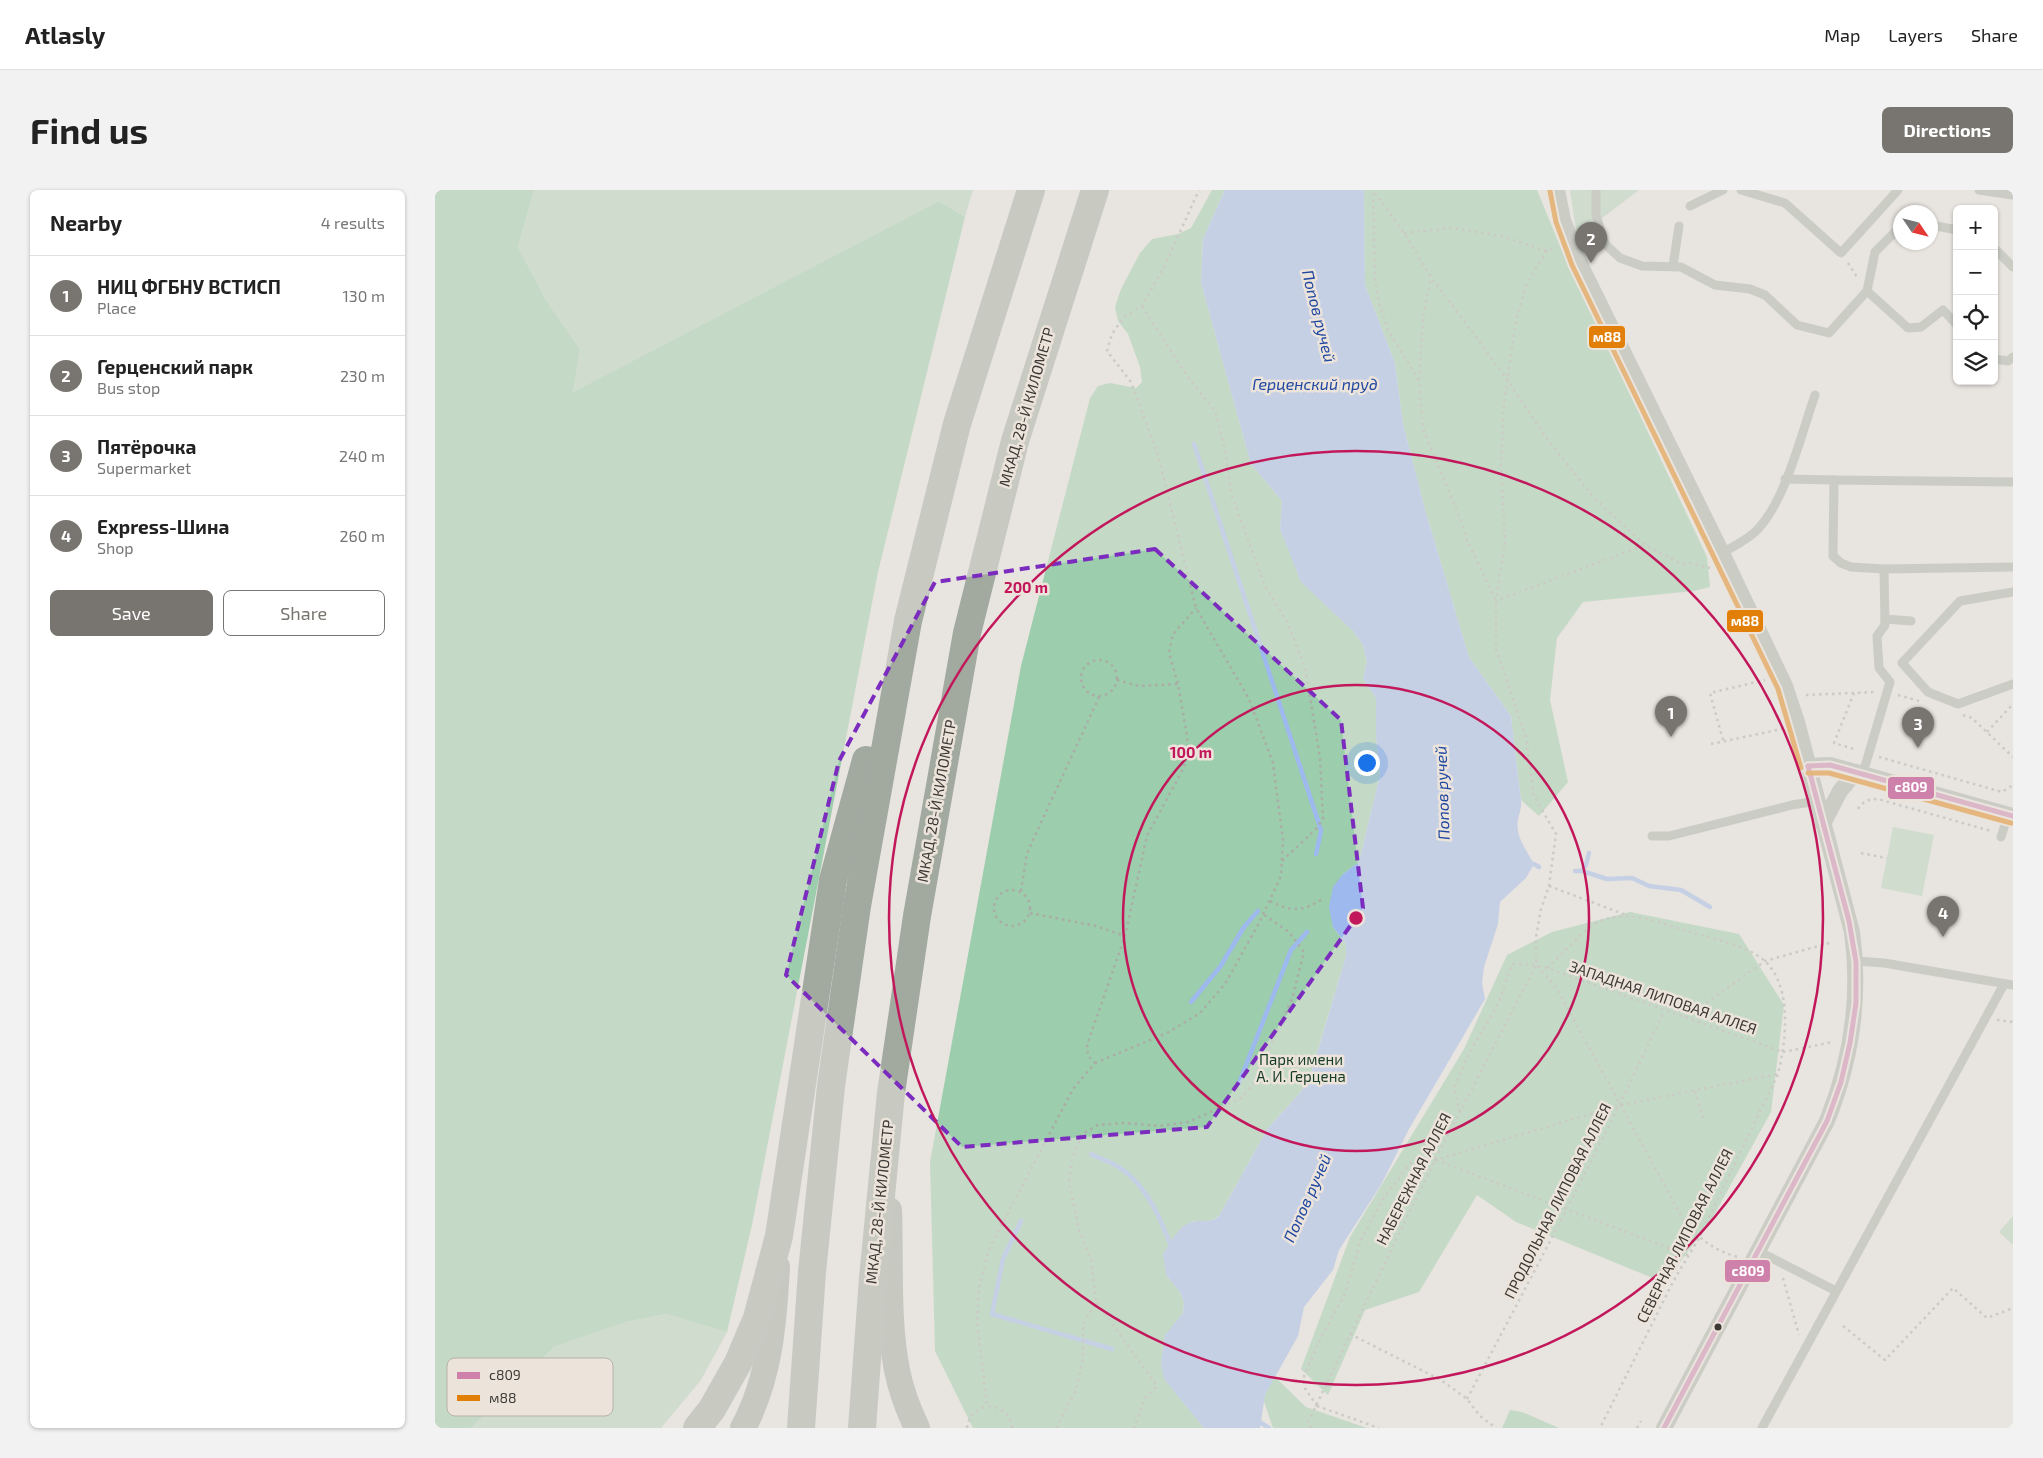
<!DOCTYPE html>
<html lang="en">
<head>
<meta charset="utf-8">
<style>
  :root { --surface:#fff; --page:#f2f2f2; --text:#222; --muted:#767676; --line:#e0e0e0; --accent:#787570 }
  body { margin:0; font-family:"Exo 2",sans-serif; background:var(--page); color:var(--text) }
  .controls { position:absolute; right:15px; top:15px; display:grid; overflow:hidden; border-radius:8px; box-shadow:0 1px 4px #0004 }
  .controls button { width:45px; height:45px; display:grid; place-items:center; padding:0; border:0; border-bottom:1px solid var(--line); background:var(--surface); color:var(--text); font:25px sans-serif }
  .compass { position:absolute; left:1458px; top:15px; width:45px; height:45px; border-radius:50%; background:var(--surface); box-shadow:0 1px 4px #0004; rotate:125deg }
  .you { position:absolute; left:931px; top:572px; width:18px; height:18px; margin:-12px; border:4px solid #fff; border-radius:50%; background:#1a73e8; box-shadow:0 0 0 8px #1a73e833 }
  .badge { display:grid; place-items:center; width:32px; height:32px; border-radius:50%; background:var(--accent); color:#fff; font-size:16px; font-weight:700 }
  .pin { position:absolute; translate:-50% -41px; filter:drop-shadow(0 1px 2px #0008) }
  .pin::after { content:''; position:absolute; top:26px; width:18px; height:15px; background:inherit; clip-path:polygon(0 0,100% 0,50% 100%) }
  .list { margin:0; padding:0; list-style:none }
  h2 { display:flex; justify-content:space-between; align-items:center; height:65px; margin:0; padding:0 20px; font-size:21px }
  h2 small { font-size:16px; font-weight:400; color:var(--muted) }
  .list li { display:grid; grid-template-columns:32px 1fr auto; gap:15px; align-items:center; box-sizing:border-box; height:80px; padding:0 20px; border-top:1px solid var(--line) }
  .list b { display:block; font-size:19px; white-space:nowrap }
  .list p { margin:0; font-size:16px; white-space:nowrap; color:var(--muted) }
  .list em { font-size:16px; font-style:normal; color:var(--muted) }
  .actions { display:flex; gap:10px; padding:15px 20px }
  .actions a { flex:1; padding:11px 0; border:1px solid var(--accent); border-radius:8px; text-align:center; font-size:18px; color:var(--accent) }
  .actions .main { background:var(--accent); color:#fff }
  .icon { flex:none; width:28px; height:28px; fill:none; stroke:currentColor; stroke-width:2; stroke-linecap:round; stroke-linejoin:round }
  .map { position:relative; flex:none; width:1578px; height:1238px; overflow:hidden; border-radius:8px }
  header { display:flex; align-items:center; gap:30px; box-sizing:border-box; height:70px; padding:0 25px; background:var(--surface); border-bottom:1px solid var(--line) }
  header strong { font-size:24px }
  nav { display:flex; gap:28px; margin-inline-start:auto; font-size:18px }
  .intro { display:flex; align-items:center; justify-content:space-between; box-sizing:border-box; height:120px; padding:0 30px }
  h1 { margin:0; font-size:35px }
  .button { padding:12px 22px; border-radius:8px; background:var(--accent); color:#fff; font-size:18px; font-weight:700 }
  main { display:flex; gap:30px; padding:0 30px }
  aside { flex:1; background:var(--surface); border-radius:8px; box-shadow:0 1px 4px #0004 }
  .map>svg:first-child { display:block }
  .green { fill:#b3d4bb }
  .forest { fill:#9ccdac }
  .water { fill:#9eb9ee }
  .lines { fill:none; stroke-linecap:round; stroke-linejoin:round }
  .stream { stroke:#9eb9ee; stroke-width:4.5 }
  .path { stroke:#a9ada6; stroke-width:2.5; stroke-dasharray:2.5 4; stroke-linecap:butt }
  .service { stroke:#a8b1a7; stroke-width:9 }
  .minor { stroke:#a8b1a7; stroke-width:16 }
  .primary { stroke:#a0a89e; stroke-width:26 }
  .trunk { stroke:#a2aaa0; stroke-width:28 }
  .bus-1-casing { stroke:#ece4db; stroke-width:9 }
  .bus-2-casing { stroke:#ece4db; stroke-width:9 }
  .bus-1 { stroke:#ce82ab; stroke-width:5 }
  .bus-2 { stroke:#e27f08; stroke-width:5 }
  .marked { fill:none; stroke:#7b2cbf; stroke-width:4; stroke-dasharray:10 6; stroke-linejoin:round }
  .ring { fill:none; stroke:#c2185b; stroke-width:2.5 }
  .bus-dot { fill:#3c3935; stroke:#ece4db; stroke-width:2 }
  .labels { text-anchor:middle; stroke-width:5; stroke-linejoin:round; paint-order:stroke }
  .street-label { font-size:15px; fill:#3c3935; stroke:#ece4db }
  .park-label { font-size:15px; fill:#153c25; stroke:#ece4db }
  .water-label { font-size:16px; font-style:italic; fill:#2048a1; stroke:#ece4db }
  .key { fill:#ece4db; stroke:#b7b1a9; stroke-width:1 }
  .key-label { font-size:14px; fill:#3c3935 }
  .centre { fill:#c2185b; stroke:#ece4db; stroke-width:2.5 }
  .ring-label { font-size:15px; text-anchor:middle; font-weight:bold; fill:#c2185b; stroke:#ece4db; stroke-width:5; stroke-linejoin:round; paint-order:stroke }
  .line-badge { stroke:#ece4db; stroke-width:2 }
  .badge-label { font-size:14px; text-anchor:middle; font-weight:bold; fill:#fff }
</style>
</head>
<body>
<header>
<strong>Atlasly</strong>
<nav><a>Map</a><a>Layers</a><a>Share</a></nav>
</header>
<div class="intro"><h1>Find us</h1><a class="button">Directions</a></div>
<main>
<aside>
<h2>Nearby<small>4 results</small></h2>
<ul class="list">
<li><span class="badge">1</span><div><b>НИЦ ФГБНУ ВСТИСП</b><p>Place</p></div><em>130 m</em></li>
<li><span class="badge">2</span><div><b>Герценский парк</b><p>Bus stop</p></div><em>230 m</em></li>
<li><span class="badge">3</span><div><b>Пятёрочка</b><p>Supermarket</p></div><em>240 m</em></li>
<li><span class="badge">4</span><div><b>Express-Шина</b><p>Shop</p></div><em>260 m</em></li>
</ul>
<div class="actions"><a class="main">Save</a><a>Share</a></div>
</aside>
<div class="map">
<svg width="1578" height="1238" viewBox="0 0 1578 1238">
  <rect width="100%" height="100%" fill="#e8e4df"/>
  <g class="green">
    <path d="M99 0H538L530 27 504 11 138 202 145 159 111 110 83 57Z"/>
    <path d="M1135 0H1204L1142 47Z"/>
    <path d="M1458 637 1499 645 1487 706 1446 698Z"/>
    <path d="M1578 1026V1055L1564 1042Z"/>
    <path d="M231 1124 292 1142 266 1190 226 1238H36L119 1157 191 1132Z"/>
  </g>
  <g class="forest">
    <path d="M0 0H99L83 57 111 110 145 159 138 202 504 11 530 27 443 382 317 1035 292 1142 231 1124 191 1132 119 1157 36 1238H0Z"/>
    <path d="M777 0H790L768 49 766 93 816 274 847 311 845 339 928 455 932 472 928 489 941 508V547L945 585 924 672 908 684 898 737 911 754V766L875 886 865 903 833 938 784 1026 774 1032 758 1031 731 1085 745 1102 749 1112 748 1123 730 1146 729 1188 769 1238H538L500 1161 495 972 586 476 655 208 663 196 675 193 701 198 707 192 705 177 693 144 683 131 680 117 686 99 705 63 717 49 743 44 756 38Z"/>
    <path d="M929 0H1102L1125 56 1272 367 1275 397 1259 401 1148 412 1122 448 1115 510 1133 592 1104 626 1086 610 1076 526 1034 467 991 323 968 234 960 173 930 95Z"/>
    <path d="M1195 722 1304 744 1349 815 1336 922 1278 1027 1230 1093 1081 1032 1042 1005 984 1102 930 1120 893 1205 866 1179 915 1047 1029 859 1072 765 1117 742Z"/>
    <path d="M841 1188 871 1217 932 1238H838L825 1200Z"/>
    <path d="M1075 1220 1087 1222 1124 1238H1067Z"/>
  </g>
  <path class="water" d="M790 0H929L930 95 960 173 968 234 991 323 1034 467 1076 526 1086 610C1087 618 1084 623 1083 630 1080 646 1092 661 1099 674L1091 688 1065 712 1063 734 1049 777 1047 793 1050 809 974 939 946 995 904 1060 898 1080 869 1117 863 1146 830 1205 825 1238H769L729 1189 726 1173 730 1145 748 1123 749 1112 745 1102 731 1085 728 1064C735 1054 743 1037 754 1033 765 1028 774 1035 784 1026L833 938 865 903 875 887 911 766V754L898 737 894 717 898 697 908 684 924 672 945 585 941 547V508L928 489 932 472 928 455 918 441 866 392 845 339 847 311 816 274 766 93 768 49Z"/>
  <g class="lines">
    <g class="stream">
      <path d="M759 254 884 634 886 641 881 664"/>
      <path d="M1099 674 1104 677"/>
      <path d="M1140 681H1147L1151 675 1154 663"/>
      <path d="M1147 681 1172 689 1197 688 1214 696 1246 700 1275 717"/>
      <path d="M756 812 785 777 809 737 823 721"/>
      <path d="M804 893 856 760 872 742"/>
      <path d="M656 964C663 968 671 970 678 974 708 989 724 1024 735 1054"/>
      <path d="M586 1031 568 1069 557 1124 677 1159"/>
      <path d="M823 1231 834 1238"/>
    </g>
    <g class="path">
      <path d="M940 3 969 43 996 87 1072 189 1109 245 1159 308 1210 355 1246 374 1255 373 1275 378"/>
      <path d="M969 43 1018 38 1066 46 1112 61 1122 57"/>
      <path d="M1112 61 1092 93 1081 130 1069 213 1066 274 1070 352 1061 411 1210 355"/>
      <path d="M1413 73 1422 87"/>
      <path d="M707 116 752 186 780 221 790 259 796 303 830 396 852 432 870 477 885 568 888 629 882 638 847 671"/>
      <path d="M984 190 988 127 996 87"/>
      <circle cx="664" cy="488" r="18"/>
      <path d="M682 490 704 496 743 494"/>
      <path d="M1419 503 1399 553 1422 560"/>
      <path d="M1371 505 1441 502"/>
      <path d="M1463 505 1484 511"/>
      <path d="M1528 525 1537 528 1578 567"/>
      <path d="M1552 542 1578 514"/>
      <path d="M1288 550 1275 503 1330 490"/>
      <path d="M1276 554 1347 539"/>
      <path d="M1444 567 1567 602 1578 595"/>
      <path d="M1423 619C1428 611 1434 609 1443 609L1556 641"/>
      <path d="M1426 663 1452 668"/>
      <path d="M1114 696 1191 725"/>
      <circle cx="577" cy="718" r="18"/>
      <path d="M586 701 592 663 665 505"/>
      <path d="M835 711C856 722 868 722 889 708"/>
      <path d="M595 723 661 736 690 746"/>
      <path d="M1102 776 1121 797 1249 1031C1264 1049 1280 1061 1303 1067"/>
      <path d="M1112 778C1122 769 1153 736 1163 732 1191 719 1221 731 1248 740 1271 747 1312 755 1330 771 1358 798 1351 851 1343 884L1264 1048 1239 1090 1165 1238"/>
      <path d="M1250 828 1330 771 1398 752"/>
      <path d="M1562 830 1578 832"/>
      <path d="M1348 862 1398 852"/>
      <path d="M660 873 732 843 765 823 790 794 824 733 846 686 848 650 838 573 814 509 761 418 723 265 696 192 672 161 677 144 689 127 707 116 730 75 764 0"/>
      <path d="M1260 901 1269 930"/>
      <path d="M1025 922 1019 898 1035 862 1064 812 1077 774 1101 775 1112 778 1348 862"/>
      <path d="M1001 970 1255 1066"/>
      <path d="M1283 977 1295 984"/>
      <path d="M1348 1088 1364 1145"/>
      <path d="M662 1113 722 1196 710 1208 699 1238"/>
      <path d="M1408 1136 1450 1170 1518 1098 1552 1128 1578 1118"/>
      <path d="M915 1144 1006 1190 1032 1209 1045 1226 1061 1238"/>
      <path d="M1032 1209C1100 1080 1168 953 1229 821"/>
      <path d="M882 1216 869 1197V1186L886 1147 909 1106 926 1050 948 1009 978 970H1000L1186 915 1343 884"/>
      <path d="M882 1216 944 1238"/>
      <path d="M532 1238C534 1226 540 1219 552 1216"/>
      <path d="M577 1238C575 1223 566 1217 552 1216L542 1131 544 1098 554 1059 638 899 660 873 653 866 652 855 690 746 712 646 748 579 753 563 752 546 743 494 734 463 738 444 761 418"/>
      <path d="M621 1238 641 1200 648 1169V1135L661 1112 656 1069 644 1040 634 991 637 969 647 944 663 935 691 933 724 936 753 932 805 909 818 894 857 809 869 762 854 742 828 724"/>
      <path d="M876 1238 873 1232 1000 970 1101 775V747L1106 719 1114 696 1121 644 1099 606 1091 547 1061 459V411L1032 350 1027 333 988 239 984 191 953 140 944 113 940 89 938 0"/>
      <path d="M1202 1238 1206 1231"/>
    </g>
    <g class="service">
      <path d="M1161 0V25L1170 54 1185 68 1207 76 1246 77 1280 95 1315 99 1330 105 1362 135 1394 143 1432 101 1473 138 1486 137 1508 120 1522 135"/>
      <path d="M1306 0 1350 13 1406 63 1463 0"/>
      <path d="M1544 0 1578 5"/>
      <path d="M1255 16 1288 0"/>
      <path d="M1496 35 1522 40"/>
      <path d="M1559 58 1578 77"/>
      <path d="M1238 76 1244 36"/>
      <path d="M1432 101 1440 62 1466 36"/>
      <path d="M1559 169 1573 171 1578 167"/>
      <path d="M1350 289 1399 290"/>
      <path d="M1578 292 1399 290 1398 366 1406 373 1416 377 1449 379 1578 377"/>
      <path d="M1287 363C1299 356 1314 349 1323 339 1351 309 1366 245 1380 205"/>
      <path d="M1578 402 1525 411 1467 473 1493 502 1523 514 1578 494"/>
      <path d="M1450 429 1476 431"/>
      <path d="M1428 583 1455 492 1444 478 1442 446 1450 435 1449 379"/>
      <path d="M1217 646H1234L1357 615 1382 611"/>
      <path d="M1566 647 1573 625"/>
      <path d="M1421 771 1449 773 1578 795"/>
      <path d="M1323 1061 1401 1101"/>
      <path d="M1327 1238 1569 794"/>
    </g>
    <g class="minor">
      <path d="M1122 0 1128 30 1144 72 1287 363 1350 496 1362 532 1417 742C1426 808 1417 869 1392 931L1229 1238"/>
      <path d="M1373 576 1395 575 1578 626"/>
      <path d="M1388 634 1405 601 1421 582"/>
    </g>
    <g class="primary">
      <path d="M454 1020C456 1072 452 1130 462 1180 466 1201 473 1219 482 1238"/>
      <path d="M308 1238C335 1188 339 1132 342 1077"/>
    </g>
    <g class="trunk">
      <path d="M262 1238 277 1219 303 1173 322 1128 344 1046 398 690 431 570"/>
      <path d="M366 1238 377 1082 396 896 422 716 473 431 522 234 596 0"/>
      <path d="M427 1238 438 1088 456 903 482 726 532 443 580 251 660 0"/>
    </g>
    <g class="bus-1-casing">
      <g id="bus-1">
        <path d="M1373 576 1395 575 1578 626"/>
        <path d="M1229 1238 1392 931 1406 892 1415 853 1421 813V772L1414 731 1373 576"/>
      </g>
    </g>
    <g class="bus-2-casing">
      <g id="bus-2">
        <path d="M1115 1 1121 32 1137 75 1343 499 1366 578"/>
        <path d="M1373 583H1394L1576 633"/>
      </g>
    </g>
    <use href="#bus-1" class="bus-1"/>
    <use href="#bus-2" class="bus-2"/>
  </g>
  <path d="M0 0H1578V1238H0ZM720 359 906 530 928 718 772 937 527 957 351 785 404 571 500 392Z" fill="#e8e4df" fill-opacity=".55" fill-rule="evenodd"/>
  <path class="marked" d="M720 359 906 530 928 718 772 937 527 957 351 785 404 571 500 392Z"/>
  <g class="ring">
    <circle cx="921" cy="728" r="233"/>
    <circle cx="921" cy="728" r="467"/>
  </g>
  <circle class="bus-dot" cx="1283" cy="1137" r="4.5"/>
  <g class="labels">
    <g class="street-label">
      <text transform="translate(592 217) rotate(-74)" y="5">МКАД, 28-Й КИЛОМЕТР</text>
      <text transform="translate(502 611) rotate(-80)" y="5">МКАД, 28-Й КИЛОМЕТР</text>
      <text transform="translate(1228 808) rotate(19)" y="5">ЗАПАДНАЯ ЛИПОВАЯ АЛЛЕЯ</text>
      <text transform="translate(979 989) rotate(-63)" y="5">НАБЕРЕЖНАЯ АЛЛЕЯ</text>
      <text transform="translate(1123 1011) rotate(-63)" y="5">ПРОДОЛЬНАЯ ЛИПОВАЯ АЛЛЕЯ</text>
      <text transform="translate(445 1012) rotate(-84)" y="5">МКАД, 28-Й КИЛОМЕТР</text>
      <text transform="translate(1250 1046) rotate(-63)" y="5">СЕВЕРНАЯ ЛИПОВАЯ АЛЛЕЯ</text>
    </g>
    <g class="park-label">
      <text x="866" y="875">Парк имени<tspan x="866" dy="17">А. И. Герцена</tspan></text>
    </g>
    <g class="water-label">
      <text transform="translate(884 126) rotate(76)" y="6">Попов ручей</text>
      <text x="880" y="200">Герценский пруд</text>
      <text transform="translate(1007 603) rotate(-92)" y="6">Попов ручей</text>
      <text transform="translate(872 1008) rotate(-66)" y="6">Попов ручей</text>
    </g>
  </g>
  <rect x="12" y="1168" width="166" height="58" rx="8" class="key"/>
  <rect x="22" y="1182" width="23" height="7" fill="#ce82ab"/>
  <rect x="22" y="1205" width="23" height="6" fill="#e27f08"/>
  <g class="key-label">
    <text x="54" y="1190">с809</text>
    <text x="54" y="1213">м88</text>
  </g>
  <circle cx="921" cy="728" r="8" class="centre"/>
  <g class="ring-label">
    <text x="591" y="403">200 m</text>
    <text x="756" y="568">100 m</text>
  </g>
  <g class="line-badge">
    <rect x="1153" y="135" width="38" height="24" rx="5" fill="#e27f08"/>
    <rect x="1291" y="419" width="38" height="24" rx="5" fill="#e27f08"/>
    <rect x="1452" y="586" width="48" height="24" rx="5" fill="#ce82ab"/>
    <rect x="1289" y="1069" width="47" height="24" rx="5" fill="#ce82ab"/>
  </g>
  <g class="badge-label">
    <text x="1172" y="152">м88</text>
    <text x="1310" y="436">м88</text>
    <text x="1476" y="602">с809</text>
    <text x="1313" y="1086">с809</text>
  </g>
</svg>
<div class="controls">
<button>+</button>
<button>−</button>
<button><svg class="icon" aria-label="locate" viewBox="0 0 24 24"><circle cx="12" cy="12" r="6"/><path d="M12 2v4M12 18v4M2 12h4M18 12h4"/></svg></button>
<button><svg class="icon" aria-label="layers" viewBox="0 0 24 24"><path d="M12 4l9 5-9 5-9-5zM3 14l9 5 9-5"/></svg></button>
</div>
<svg class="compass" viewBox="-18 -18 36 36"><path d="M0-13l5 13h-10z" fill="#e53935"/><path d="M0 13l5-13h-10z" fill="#767676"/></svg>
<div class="you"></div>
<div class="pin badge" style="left:1236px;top:547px">1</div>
<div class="pin badge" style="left:1156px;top:73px">2</div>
<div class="pin badge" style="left:1483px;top:558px">3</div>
<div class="pin badge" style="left:1508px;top:747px">4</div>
</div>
</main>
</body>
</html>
